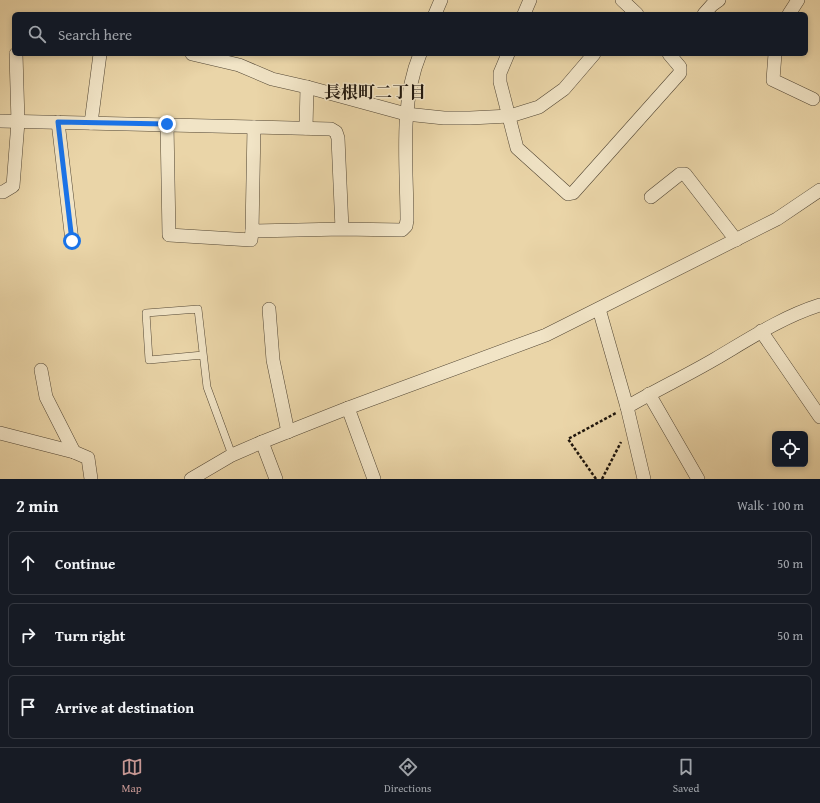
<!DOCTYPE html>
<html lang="en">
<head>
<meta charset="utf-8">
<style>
  :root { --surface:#171b24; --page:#20242c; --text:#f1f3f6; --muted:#9ea1a6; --line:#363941; --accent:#c59692 }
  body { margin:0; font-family:"Gentium Book Plus","Noto Serif JP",serif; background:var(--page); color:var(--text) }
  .controls { position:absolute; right:12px; bottom:12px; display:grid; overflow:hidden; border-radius:6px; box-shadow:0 2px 6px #0003 }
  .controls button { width:36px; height:36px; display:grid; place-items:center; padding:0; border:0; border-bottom:1px solid var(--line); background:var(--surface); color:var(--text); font:20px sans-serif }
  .stop { position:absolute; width:12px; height:12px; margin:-9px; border:3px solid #1a73e8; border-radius:50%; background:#fff }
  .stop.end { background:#1a73e8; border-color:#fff; box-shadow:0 1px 4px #0008 }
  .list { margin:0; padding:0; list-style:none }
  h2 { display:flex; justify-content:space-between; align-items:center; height:52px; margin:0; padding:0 16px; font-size:17px }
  h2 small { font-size:13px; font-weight:400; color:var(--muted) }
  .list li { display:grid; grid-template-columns:26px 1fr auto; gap:12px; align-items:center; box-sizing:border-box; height:64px; margin:0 8px 8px; padding:0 8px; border:1px solid var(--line); border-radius:6px }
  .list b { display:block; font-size:15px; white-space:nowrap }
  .list em { font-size:13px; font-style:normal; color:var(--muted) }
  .icon { flex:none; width:22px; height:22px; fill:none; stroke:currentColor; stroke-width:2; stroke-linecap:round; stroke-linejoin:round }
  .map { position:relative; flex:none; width:820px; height:479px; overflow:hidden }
  .search { position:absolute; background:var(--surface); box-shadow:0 2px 6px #0003; left:12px; right:12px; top:12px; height:44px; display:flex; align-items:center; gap:10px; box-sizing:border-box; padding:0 14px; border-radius:6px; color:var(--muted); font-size:15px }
  .sheet { height:268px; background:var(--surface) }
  nav { display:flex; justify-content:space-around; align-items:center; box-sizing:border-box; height:56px; border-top:1px solid var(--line); background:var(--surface); font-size:11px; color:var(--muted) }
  nav a { display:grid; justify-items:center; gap:2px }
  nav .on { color:var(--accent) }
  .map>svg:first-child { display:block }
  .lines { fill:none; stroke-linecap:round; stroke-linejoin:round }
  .service-casing { stroke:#524634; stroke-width:8 }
  .minor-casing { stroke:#524634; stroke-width:14 }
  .path { stroke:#1f160d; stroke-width:2.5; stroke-dasharray:3 2; stroke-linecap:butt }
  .service { stroke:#f1e4c6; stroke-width:7 }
  .minor { stroke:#f1e4c6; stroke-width:13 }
  .route { stroke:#1a73e8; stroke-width:5 }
  .labels { text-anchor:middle; stroke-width:3; stroke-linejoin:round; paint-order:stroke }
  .neighbourhood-label { font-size:17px; font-weight:bold; fill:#1f160d; stroke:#f1e4c6 }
</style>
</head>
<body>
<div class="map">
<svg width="820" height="479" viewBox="0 0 820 479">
  <rect width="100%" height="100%" fill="#ead5a8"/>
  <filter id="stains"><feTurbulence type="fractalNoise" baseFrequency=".005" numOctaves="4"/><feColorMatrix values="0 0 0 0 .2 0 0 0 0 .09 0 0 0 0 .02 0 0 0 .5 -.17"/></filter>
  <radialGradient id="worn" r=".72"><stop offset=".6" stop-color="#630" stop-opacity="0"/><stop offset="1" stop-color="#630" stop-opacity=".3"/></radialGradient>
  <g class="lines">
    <g class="service-casing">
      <path id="service" d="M203 355 149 360 146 313 198 309 207 387 232 455"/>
    </g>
    <g class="minor-casing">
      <g id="minor">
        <path d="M622 0 637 14"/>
        <path d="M435 14 441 0"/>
        <path d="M524 14 530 0"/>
        <path d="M704 14 712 5 719 0"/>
        <path d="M789 14 798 0"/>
        <path d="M192 54 239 65 272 79 307 87 406 114 444 118H470L510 116 539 107 564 89 594 54"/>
        <path d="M508 54 500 73V82L517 148 568 194 573 193 680 73V67L669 54"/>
        <path d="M775 54 773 80 813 99"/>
        <path d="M0 121 254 127"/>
        <path d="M58 122 72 241"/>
        <path d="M91 123 100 54"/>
        <path d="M167 124 169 235 251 240 252 231"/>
        <path d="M306 128 307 87"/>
        <path d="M0 192H3L13 186 18 122 16 54"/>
        <path d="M651 197 680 174H685L736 240"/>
        <path d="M342 229 338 138 336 132 331 129 254 127 252 231 342 229 402 230 406 226 407 220C407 166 399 105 420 54"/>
        <path d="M269 309 273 360 288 432"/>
        <path d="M599 309 627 407 644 479"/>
        <path d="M761 331 820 417"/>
        <path d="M41 370 46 397 74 452"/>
        <path d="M649 394 698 479"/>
        <path d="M627 407C656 390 686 376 715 359 749 339 782 317 820 305"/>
        <path d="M348 408 374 479"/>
        <path d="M0 433 74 452 88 458 91 479"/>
        <path d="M262 442 276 479"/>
        <path d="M191 479 232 455 262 442 348 408 546 335 777 219 820 190"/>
      </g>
    </g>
    <g class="path">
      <path d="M596 479 568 439 616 413"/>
      <path d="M602 479 621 442"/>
    </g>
    <use href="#service" class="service"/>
    <use href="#minor" class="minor"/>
  </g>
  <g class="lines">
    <path class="route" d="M72 241 58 122 167 124"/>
  </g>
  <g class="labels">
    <g class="neighbourhood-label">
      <text x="375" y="98">長根町二丁目</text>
    </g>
  </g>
  <rect width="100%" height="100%" filter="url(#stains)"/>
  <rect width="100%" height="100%" fill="url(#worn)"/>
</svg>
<div class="controls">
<button><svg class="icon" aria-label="locate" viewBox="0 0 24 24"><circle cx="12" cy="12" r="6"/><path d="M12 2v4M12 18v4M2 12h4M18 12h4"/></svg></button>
</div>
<div class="stop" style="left:72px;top:241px"></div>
<div class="stop end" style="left:167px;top:124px"></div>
<div class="search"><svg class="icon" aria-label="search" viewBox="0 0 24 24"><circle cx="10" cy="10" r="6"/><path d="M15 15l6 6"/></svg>Search here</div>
</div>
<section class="sheet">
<h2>2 min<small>Walk · 100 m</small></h2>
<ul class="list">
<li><svg class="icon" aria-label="ahead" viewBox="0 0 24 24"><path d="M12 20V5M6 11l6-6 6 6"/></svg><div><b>Continue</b></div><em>50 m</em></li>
<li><svg class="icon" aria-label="right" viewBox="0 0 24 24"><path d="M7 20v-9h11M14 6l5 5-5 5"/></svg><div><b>Turn right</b></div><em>50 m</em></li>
<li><svg class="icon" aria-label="arrive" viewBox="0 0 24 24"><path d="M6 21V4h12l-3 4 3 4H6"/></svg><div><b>Arrive at destination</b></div></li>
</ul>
</section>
<nav>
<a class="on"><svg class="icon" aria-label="map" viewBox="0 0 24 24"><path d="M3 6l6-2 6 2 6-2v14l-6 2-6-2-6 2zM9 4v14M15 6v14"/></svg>Map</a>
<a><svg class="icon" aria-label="directions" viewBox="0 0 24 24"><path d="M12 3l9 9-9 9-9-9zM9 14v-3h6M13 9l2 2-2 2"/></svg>Directions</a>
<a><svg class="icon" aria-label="saved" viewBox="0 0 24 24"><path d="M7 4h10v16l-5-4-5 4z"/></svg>Saved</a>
</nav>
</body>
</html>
